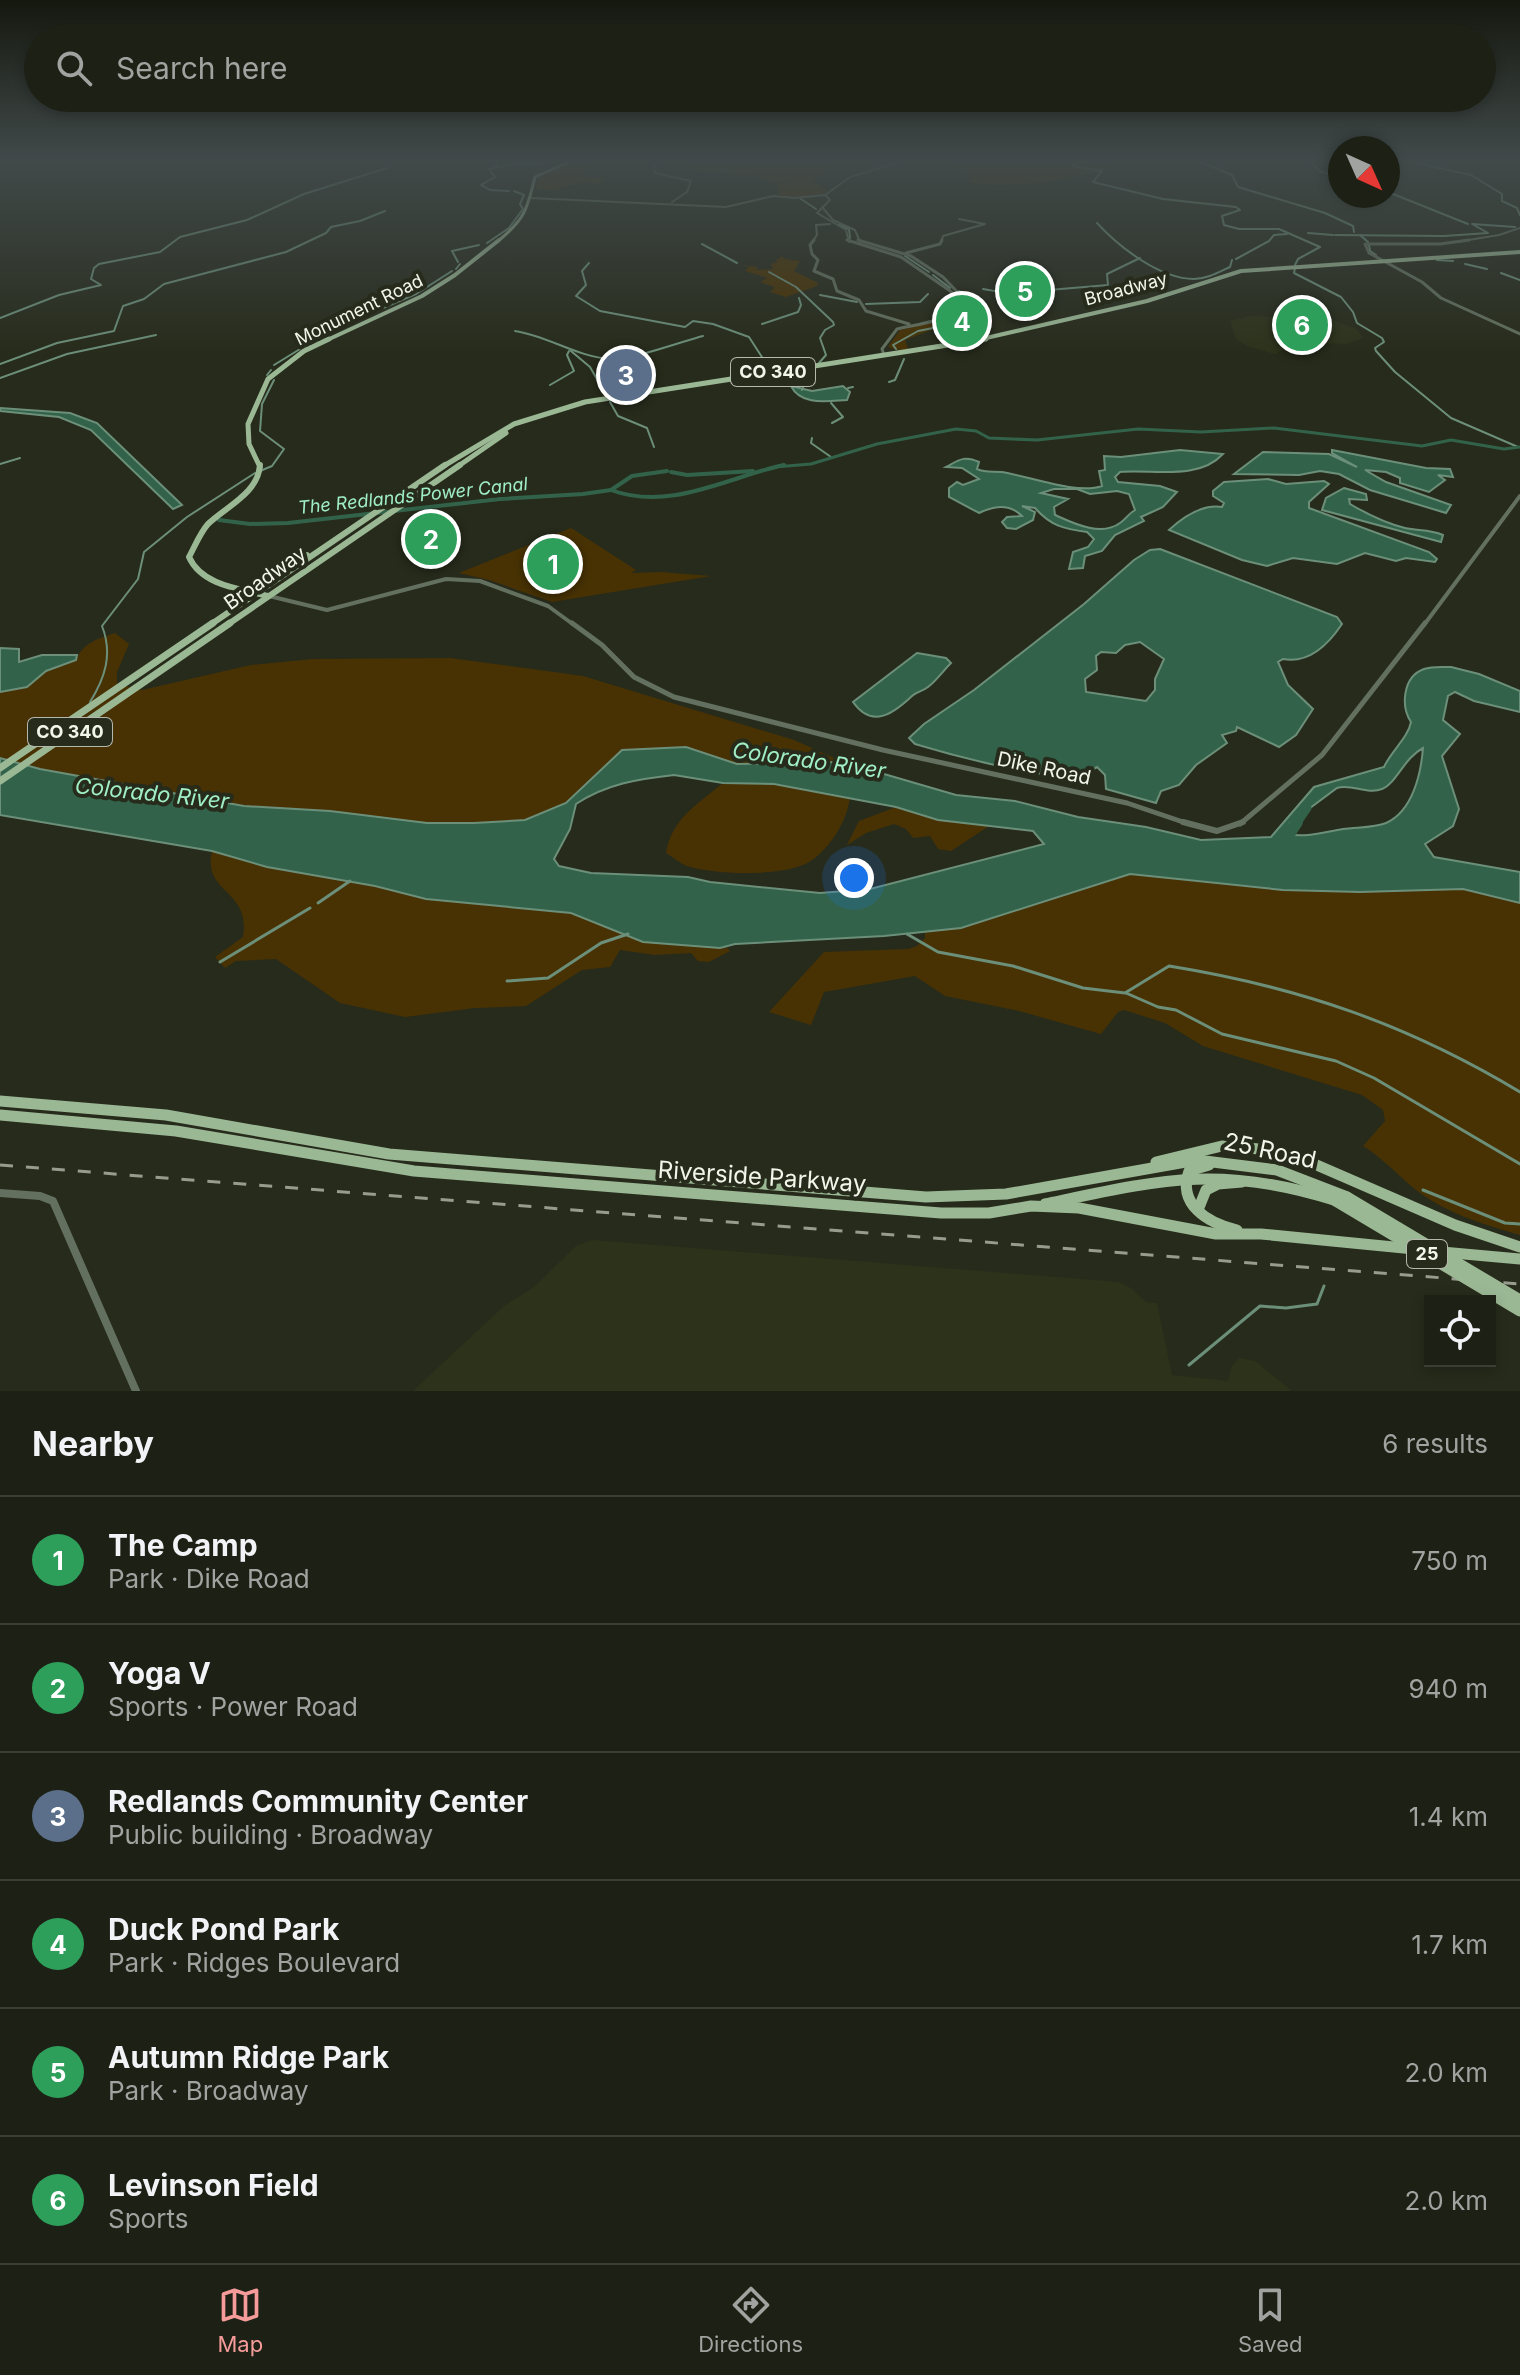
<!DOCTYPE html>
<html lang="en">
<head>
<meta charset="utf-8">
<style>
  :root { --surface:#1d2014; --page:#2a2d22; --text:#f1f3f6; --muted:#a0a3a0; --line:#3b3e34; --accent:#f59b9a }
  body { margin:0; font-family:Inter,sans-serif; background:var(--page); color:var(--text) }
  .controls { position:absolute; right:24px; bottom:24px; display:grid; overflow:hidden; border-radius:0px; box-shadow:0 4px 12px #0003 }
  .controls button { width:72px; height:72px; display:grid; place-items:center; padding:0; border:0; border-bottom:2px solid var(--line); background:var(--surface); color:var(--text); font:40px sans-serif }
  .compass { position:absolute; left:1328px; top:136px; width:72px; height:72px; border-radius:50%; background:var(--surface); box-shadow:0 4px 12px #0003; rotate:135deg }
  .you { position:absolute; left:854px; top:878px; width:28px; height:28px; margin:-20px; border:6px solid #fff; border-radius:50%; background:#1a73e8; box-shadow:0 0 0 12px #1a73e833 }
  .badge { display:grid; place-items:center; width:52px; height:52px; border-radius:50%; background:var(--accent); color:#fff; font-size:26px; font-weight:700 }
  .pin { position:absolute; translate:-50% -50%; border:4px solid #fff; box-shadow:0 2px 8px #0006 }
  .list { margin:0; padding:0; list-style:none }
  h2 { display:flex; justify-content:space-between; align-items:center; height:104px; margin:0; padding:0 32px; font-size:34px }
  h2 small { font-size:26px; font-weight:400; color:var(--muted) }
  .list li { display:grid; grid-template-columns:52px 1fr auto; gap:24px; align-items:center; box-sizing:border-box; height:128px; padding:0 32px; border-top:2px solid var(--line) }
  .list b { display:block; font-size:30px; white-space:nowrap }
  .list p { margin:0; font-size:26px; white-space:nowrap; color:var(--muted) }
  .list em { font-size:26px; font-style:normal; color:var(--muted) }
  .icon { flex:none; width:44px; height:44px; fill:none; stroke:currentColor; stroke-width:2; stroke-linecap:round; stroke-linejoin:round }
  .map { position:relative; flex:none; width:1520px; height:1391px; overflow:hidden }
  .search { position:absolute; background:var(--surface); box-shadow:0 4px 12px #0003; left:24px; right:24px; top:24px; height:88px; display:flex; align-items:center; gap:20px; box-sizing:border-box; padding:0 28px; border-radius:44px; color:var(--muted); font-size:30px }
  .sheet { height:872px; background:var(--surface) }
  nav { display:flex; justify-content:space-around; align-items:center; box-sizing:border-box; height:112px; border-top:2px solid var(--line); background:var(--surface); font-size:22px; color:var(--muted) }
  nav a { display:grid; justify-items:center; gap:4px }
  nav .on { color:var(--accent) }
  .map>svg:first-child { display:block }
  .built { fill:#2d321b }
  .green { fill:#483204 }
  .water { fill:#32634a; stroke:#6c8f7a; stroke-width:2; fill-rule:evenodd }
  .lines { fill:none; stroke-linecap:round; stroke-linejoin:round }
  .stream-far1 { stroke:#6c8f7a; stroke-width:2 }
  .stream { stroke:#6c8f7a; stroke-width:3 }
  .canal-far1 { stroke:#32634a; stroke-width:3 }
  .canal { stroke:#32634a; stroke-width:4 }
  .river-far1 { stroke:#32634a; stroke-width:9 }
  .river { stroke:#32634a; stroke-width:12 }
  .minor-far5 { stroke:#63705f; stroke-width:2 }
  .minor-far4 { stroke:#63705f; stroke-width:3 }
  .minor-far3 { stroke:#63705f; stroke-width:4 }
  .minor-far2 { stroke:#63705f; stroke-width:5 }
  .minor-far1 { stroke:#63705f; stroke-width:6 }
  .minor { stroke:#63705f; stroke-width:8 }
  .major-far5 { stroke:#9bb895; stroke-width:3 }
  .major-far4 { stroke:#9bb895; stroke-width:4 }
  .major-far3 { stroke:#9bb895; stroke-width:5 }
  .major-far2 { stroke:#9bb895; stroke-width:6 }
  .major-far1 { stroke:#9bb895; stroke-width:7 }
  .major { stroke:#9bb895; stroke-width:11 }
  .rail { stroke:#989c8e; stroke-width:3; stroke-dasharray:13 13; stroke-linecap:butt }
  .major-bridge { stroke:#9bb895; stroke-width:11 }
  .labels { text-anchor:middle; stroke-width:8; stroke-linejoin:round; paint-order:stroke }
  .far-street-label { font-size:18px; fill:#f2f5ea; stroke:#272b1b }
  .shield { fill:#272b1b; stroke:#b5b8ac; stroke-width:2 }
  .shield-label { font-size:18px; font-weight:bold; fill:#f2f5ea }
  .far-water-label { font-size:18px; font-style:italic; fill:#a0efc4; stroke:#272b1b }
  .street-label { font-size:20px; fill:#f2f5ea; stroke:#272b1b }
  .water-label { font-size:22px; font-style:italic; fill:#a0efc4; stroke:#272b1b }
  .near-street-label { font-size:24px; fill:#f2f5ea; stroke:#272b1b }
</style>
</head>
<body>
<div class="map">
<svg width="1520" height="1391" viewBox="0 0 1520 1391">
  <rect width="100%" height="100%" fill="#272b1b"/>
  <g class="built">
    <path d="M1250 316 1328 318 1357 329 1363 338 1347 344 1297 343 1275 354 1247 346 1236 339 1230 321Z"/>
    <path d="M592 1240 1118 1282 1131 1288 1146 1302 1157 1303 1172 1375 1228 1381 1232 1366 1239 1358 1255 1361 1292 1391H413L504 1306 534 1287 576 1246Z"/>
  </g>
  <g class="green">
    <path d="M703 161H840L813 182 827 190 824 193 795 198 776 194 779 193 778 184 792 181 771 182 751 175 694 171 688 168 689 164Z"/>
    <path d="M949 161H1107L1113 163H1109L1111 167C1081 180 1000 190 968 182L972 178 955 167V163Z"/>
    <path d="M564 166 593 167 581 177 605 178 601 184 583 182 554 190 537 189V178Z"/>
    <path d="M780 255 785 259 800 261 794 271 818 283 817 286 786 297 770 292 775 287 760 282 767 278 745 271 749 267 742 265 757 267V270L773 269 771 264 778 262 775 260 781 258Z"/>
    <path d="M961 292H971L984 312 987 325 939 327 905 340 908 349 897 350 888 347 900 330 959 314 968 302Z"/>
    <path d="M571 528 636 570 631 573 661 572 711 576 552 602 489 580 459 573Z"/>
    <path d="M115 633 129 644 117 672V684L142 690 251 665 313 659 450 658 583 676 794 740 843 762 737 764 686 747 622 750 566 803 525 820 474 823H427L330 811 244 806 40 769 0 758V692L27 687 46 671 76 660C83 643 99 638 115 633Z"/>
    <path d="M723 783 774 784 850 796C848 820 830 849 809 862 784 877 714 875 687 866 679 863 673 857 666 853 672 818 698 804 723 783Z"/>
    <path d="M896 807 938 820 989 826 951 851 938 849 930 836 913 838 906 829 894 824 866 833 847 845 859 821Z"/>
    <path d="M212 851 267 867 375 886 426 899 571 913 643 942 728 948 730 951 709 962 698 961 691 953 655 955 620 950 610 967 582 970 526 1006 475 1008 405 1017 340 1003 276 959 236 961 225 968 215 957 243 937C251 889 202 894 212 851Z"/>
    <path d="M1129 874 1283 890 1360 892 1463 889 1520 903V1235C1482 1224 1442 1212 1411 1186 1395 1172 1382 1158 1363 1146L1385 1121 1383 1110 1362 1095 1203 1046 1165 1023 1124 1010 1118 1012 1101 1034 1019 1011 945 996 915 976 824 992 811 1025 769 1012 824 952 908 949 917 946 925 938V932L961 928Z"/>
  </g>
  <g class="water">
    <path d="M791 386 812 391 843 386 850 392 847 400C827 401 801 406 791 386Z"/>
    <path d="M0 408 70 413 97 423 182 505 173 509 91 430 59 417 0 411Z"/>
    <path d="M1180 450 1223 454C1198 481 1153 469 1120 472L1115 477 1118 482 1160 486 1177 492 1163 507 1141 517 1144 521 1115 535 1102 551 1085 556 1083 568 1069 569 1073 552 1088 547 1094 539 1087 532C1064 529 1051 526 1035 508L1022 506 1035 512 1033 520 1016 529 1007 528 1002 522 1007 517 1022 516C1009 503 994 506 979 513L949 497V488L957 482 963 485 979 479 962 468 946 467C959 460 964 455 979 462L977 469C986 473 992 471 1002 472 1028 476 1077 495 1102 486L1099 471 1105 470 1104 456 1121 457ZM1054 489H1077L1090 494 1117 491 1129 494 1135 510C1128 514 1126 519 1120 523 1101 537 1073 523 1055 515L1054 507 1068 499 1041 493Z"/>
    <path d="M1332 450 1426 468 1450 469 1453 477 1438 475 1445 480 1429 492 1400 483V478L1386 472 1365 470 1386 482 1451 505 1446 513 1370 490 1339 474 1320 471 1299 475 1234 474 1263 452 1329 454 1357 467 1332 453Z"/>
    <path d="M1268 479 1286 484 1324 481 1329 484 1309 502V508L1429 552 1437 559 1435 562 1406 558 1396 561 1365 553 1337 564 1293 558 1267 566 1242 560 1169 530C1183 517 1202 504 1222 507L1224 503 1213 496V491L1224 482Z"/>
    <path d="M1344 488 1366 494 1367 500 1349 499 1350 504C1367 514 1385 523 1405 528 1418 531 1429 529 1443 535L1441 542 1322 510 1326 498Z"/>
    <path d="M1160 549 1337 617 1342 624C1328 645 1309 664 1283 659L1278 662 1288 685 1313 709 1296 735 1279 747 1237 727 1236 731 1222 735 1227 743 1196 765 1179 785 1161 791 1156 803 1106 789 1105 775 1097 767C1093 769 1090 773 1086 774 1056 784 948 754 915 744L909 738 924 724 974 690 1084 604 1134 560 1150 550ZM1140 642 1164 659 1155 679V690L1146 701 1086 692 1085 679 1097 670 1096 656 1101 652 1116 653 1125 645Z"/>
    <path d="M0 648 19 649V662L42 655H77L76 660 46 671 27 687 0 692Z"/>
    <path d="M917 653 946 658 951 663C943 671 937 680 928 687 923 691 916 692 912 696 893 714 872 729 853 702Z"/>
    <path d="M1451 667 1479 674 1520 691V712L1474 701 1455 692 1448 696 1443 720 1460 734 1442 756 1459 809 1453 826 1425 844 1434 857 1520 872V903L1463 889 1360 892 1283 890 1130 874 961 928 884 936 735 944 720 948 643 942 571 913 426 899 375 886 267 867 212 851 0 815V758L40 769 244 806 330 811 427 823H474L525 820 566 803 622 750 686 747 737 764 843 762 956 795 1015 801 1078 817 1146 827 1201 840 1271 837 1314 787 1384 767C1391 751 1408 738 1411 722 1401 707 1402 677 1424 669 1432 666 1443 667 1451 667ZM1423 748C1421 773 1413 811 1386 823 1374 828 1356 827 1343 829 1324 832 1306 838 1287 834L1290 823 1337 788C1351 783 1367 795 1382 789 1396 784 1404 758 1423 748ZM674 775 723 783 774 784 896 807 938 820 1033 831 1044 844 870 889 820 893 710 882 688 877 591 873 559 866 554 859 570 829 576 804C606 784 638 779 674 775Z"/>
  </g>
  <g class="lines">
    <g class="stream-far1">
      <path d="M1081 161 1072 166 1102 171 1093 182 1163 199 1236 207 1240 210 1222 216 1224 225 1239 229H1279L1320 247 1298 259 1295 265"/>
      <path d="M1198 161 1232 175 1238 187 1325 213 1353 226 1354 232"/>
      <path d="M1309 161 1320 171 1340 178"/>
      <path d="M1408 161 1471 175 1502 194V201L1517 208 1520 215"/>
      <path d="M524 165 559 161"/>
      <path d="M496 167 497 161"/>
      <path d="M509 191 490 190 481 185 495 177 489 169 530 161"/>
      <path d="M1388 192 1468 224"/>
      <path d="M801 199 816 209"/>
      <path d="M1097 223C1119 247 1160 279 1194 279 1207 279 1219 272 1230 267L1232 260"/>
      <path d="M839 225 849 229 850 238"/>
      <path d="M1308 233 1333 235"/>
      <path d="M1335 235 1444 236 1488 233 1472 224 1515 227"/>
      <path d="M1360 235 1368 242"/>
      <path d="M487 243 509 228 523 209 520 204 524 195 514 191"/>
      <path d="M702 244 737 263"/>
      <path d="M1369 245 1370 251 1376 255"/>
      <path d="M905 256 929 272"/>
      <path d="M1236 259 1269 241 1274 235 1287 234"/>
      <path d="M1437 260 1453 261"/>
      <path d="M458 262 452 251 479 245"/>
      <path d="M589 263 582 271 586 285 576 296 600 311 685 327 693 321 713 324 749 337 769 368"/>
      <path d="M1465 264 1487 269"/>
      <path d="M1295 268 1294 273 1341 297 1353 312 1357 323 1382 338 1384 342 1375 348 1376 351 1395 372 1451 418 1518 447"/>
      <path d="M456 269 460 264"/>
      <path d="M769 272 796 287 833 322 834 325 825 330 820 338 826 355 819 363"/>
      <path d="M1501 273 1520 280"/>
      <path d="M933 275 950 288"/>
      <path d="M983 289 1006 293"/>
      <path d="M959 291 970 297 972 307"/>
      <path d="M1012 293 1108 285 1107 274 1140 258"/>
      <path d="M820 295 857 302"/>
      <path d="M866 304 920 302 928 294"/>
      <path d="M0 318 59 295 101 285 91 279 94 268 99 264 160 252 180 237 247 220 304 194 387 168"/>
      <path d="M762 324 798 312 801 305 799 298"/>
      <path d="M515 331C548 336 577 357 611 359 632 360 680 342 703 336"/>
      <path d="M896 349 893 345 918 331 968 321"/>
      <path d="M571 351 590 367 605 393"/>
      <path d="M0 364 57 343 114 331 123 306 144 299 164 284 286 252 326 233 331 227 360 221 385 211"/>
      <path d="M274 365 331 330 416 294 452 271"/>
      <path d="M267 375 271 370"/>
      <path d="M782 376 804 382"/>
      <path d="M0 378 67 354 156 335"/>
      <path d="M805 381 814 369"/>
      <path d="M889 382 895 380 904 359"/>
      <path d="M550 385 574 371 567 355 569 351"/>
      <path d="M848 388 853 387"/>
      <path d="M802 390 805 382"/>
      <path d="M610 402 618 416 647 428 654 447"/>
      <path d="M831 403 843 417 832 423"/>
      <path d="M812 438 811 443 831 457"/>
      <path d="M0 464 20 458"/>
      <path d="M260 471 272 466 284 449 260 431 262 404 274 380"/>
      <path d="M90 702C105 678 113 654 102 626L138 579 144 552 187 517 255 473"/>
      <path d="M39 745 80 717"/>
    </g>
    <g class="stream">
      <path d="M318 903 350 881"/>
      <path d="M907 934 938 952 1013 966 1083 988 1125 993 1169 966C1299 987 1407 1024 1520 1092"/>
      <path d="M220 962 310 908"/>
      <path d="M507 981 548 978 601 943 628 934"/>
      <path d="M1126 993 1158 1007 1176 1010 1222 1034 1336 1061 1374 1078 1520 1164"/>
      <path d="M1423 1190 1505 1223 1520 1224"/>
      <path d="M1189 1365 1260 1306 1286 1308 1317 1304 1324 1286"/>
    </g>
    <path class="canal-far1" d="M775 467 811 464 877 444 956 429 976 431 989 438 1037 440 1138 429 1201 432 1274 428 1422 446 1451 440 1504 449 1520 447"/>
    <g class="canal">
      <path d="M671 472 687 475 753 471"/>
      <path d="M611 490C670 512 728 477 784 465"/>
      <path d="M219 520 250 524 288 523 500 499 583 494 611 490 632 476 667 471"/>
    </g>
    <path class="river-far1" d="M1296 824 1307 808"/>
    <path class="river" d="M1284 842 1297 822"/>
    <g class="minor-far5">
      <path d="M659 161 653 167 655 173 691 181 687 192 672 202"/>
      <path d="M825 195 830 200 817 213 846 230 849 242"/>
      <path d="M825 195 850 177 903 161"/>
      <path d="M530 198 726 207 773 196 795 198 825 195"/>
      <path d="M822 207 833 220 855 230 860 242"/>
      <path d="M812 242 817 235 816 225 830 224"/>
      <path d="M941 242 943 236 985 224 959 219"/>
      <path d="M1456 242 1499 235 1520 228"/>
    </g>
    <g class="minor-far4">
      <path d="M814 240 810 245 812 254 818 260 814 271 833 279 837 291 859 300 866 311 909 324"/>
      <path d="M847 240 901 257 956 295 962 308"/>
      <path d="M858 240 911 256 943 277 966 301C954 321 918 324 897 329L882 349 884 355"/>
      <path d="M1469 240 1440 244H1365L1369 253 1422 282 1441 298 1520 334"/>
      <path d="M906 253 940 244 942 240"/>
    </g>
    <g class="minor-far3">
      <path d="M269 596 327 610 446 579 480 581 548 606 574 625"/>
      <path d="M1424 625 1520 496"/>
    </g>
    <g class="minor-far2">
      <path d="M572 623 602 645 634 677 674 697 883 750 1127 803 1189 824"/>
      <path d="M1240 824 1322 755 1425 623"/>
    </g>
    <path class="minor-far1" d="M1183 822 1217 831 1243 822"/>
    <path class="minor" d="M0 1193 40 1196 53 1201 136 1391"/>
    <path class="major-far5" d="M497 242C524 220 527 211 535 177L571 161"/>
    <g class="major-far4">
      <path d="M325 341 422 296 455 275 499 240"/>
      <path d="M973 341 1147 301 1241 271 1520 252"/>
    </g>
    <g class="major-far3">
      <path d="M260 467 249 444 248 424 268 379 304 351 329 339"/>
      <path d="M442 467 514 424 585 402 986 339"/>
      <path d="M457 467 506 433"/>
    </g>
    <g class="major-far2">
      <path d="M260 465C258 493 227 506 208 524 200 533 195 546 189 557 202 586 241 589 268 596"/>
      <path d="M294 567 298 561 293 557 307 555"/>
      <path d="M210 625 445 465"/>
      <path d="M227 625 460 465"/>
    </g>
    <g class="major-far1">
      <path d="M0 768 213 623"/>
      <path d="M0 781 230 623"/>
    </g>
    <g class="major">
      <path d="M0 1101 166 1115 389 1154 926 1197 1006 1194 1197 1160 1277 1170 1347 1197"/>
      <path d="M0 1115 176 1131 414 1171 941 1213H989L1031 1206 1079 1208 1216 1234H1261L1414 1249"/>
      <path d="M1156 1162 1222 1146 1273 1150 1312 1163 1455 1225 1520 1247"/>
      <path d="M1209 1165 1189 1171C1177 1205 1208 1223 1237 1230"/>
      <path d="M1045 1204C1159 1180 1219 1164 1334 1200"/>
      <path d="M1198 1210 1206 1190 1218 1184 1242 1182"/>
      <path d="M1442 1252 1520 1259"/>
    </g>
    <path class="rail" d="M0 1165 1520 1284"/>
    <g class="major-bridge">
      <path d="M1347 1197 1520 1300"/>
      <path d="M1334 1200 1520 1311"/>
    </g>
  </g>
  <linearGradient id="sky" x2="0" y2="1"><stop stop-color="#15180f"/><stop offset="0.45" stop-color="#414a4a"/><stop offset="1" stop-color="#414a4a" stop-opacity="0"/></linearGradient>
  <rect width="1520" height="356" fill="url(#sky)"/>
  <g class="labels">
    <g class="far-street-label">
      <text transform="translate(1126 289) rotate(-15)" y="6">Broadway</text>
      <text transform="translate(359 310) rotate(-26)" y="6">Monument Road</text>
    </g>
    <g class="shield">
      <rect x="731" y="358" width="84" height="28" rx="6"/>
      <rect x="28" y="718" width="84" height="28" rx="6"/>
      <rect x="1407" y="1240" width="40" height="28" rx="6"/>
    </g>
    <g class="shield-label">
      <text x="773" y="378">CO 340</text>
      <text x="70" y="738">CO 340</text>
      <text x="1427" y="1260">25</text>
    </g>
    <g class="far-water-label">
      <text transform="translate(413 496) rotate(-6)" y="6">The Redlands Power Canal</text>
    </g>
    <g class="street-label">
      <text transform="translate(265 578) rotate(-35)" y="7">Broadway</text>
      <text transform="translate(1044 768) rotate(12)" y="7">Dike Road</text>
    </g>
    <g class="water-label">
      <text transform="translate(809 760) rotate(8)" y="8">Colorado River</text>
      <text transform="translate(152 793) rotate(6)" y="8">Colorado River</text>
    </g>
    <g class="near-street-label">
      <text transform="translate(1270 1151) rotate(12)" y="8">25 Road</text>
      <text transform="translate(762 1177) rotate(4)" y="8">Riverside Parkway</text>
    </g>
  </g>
</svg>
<div class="controls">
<button><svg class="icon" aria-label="locate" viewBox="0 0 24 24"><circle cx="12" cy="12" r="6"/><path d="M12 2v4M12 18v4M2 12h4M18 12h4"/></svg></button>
</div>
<svg class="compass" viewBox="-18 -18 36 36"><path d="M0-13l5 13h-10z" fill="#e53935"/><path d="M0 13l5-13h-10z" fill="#a0a3a0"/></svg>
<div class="you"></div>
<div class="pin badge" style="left:553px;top:564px;background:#2e9e5b">1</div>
<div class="pin badge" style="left:431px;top:539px;background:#2e9e5b">2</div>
<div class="pin badge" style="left:626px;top:375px;background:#5c6f8a">3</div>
<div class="pin badge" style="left:962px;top:321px;background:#2e9e5b">4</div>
<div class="pin badge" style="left:1025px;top:291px;background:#2e9e5b">5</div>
<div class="pin badge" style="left:1302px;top:325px;background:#2e9e5b">6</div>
<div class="search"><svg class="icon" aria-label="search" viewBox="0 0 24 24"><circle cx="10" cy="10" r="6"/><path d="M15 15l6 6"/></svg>Search here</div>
</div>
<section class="sheet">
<h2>Nearby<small>6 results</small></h2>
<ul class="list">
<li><span class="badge" style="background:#2e9e5b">1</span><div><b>The Camp</b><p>Park · Dike Road</p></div><em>750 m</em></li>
<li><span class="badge" style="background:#2e9e5b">2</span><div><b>Yoga V</b><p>Sports · Power Road</p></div><em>940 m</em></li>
<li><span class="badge" style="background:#5c6f8a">3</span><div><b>Redlands Community Center</b><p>Public building · Broadway</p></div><em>1.4 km</em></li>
<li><span class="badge" style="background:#2e9e5b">4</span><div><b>Duck Pond Park</b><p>Park · Ridges Boulevard</p></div><em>1.7 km</em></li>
<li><span class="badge" style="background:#2e9e5b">5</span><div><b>Autumn Ridge Park</b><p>Park · Broadway</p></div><em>2.0 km</em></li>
<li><span class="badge" style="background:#2e9e5b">6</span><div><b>Levinson Field</b><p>Sports</p></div><em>2.0 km</em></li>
</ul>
</section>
<nav>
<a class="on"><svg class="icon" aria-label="map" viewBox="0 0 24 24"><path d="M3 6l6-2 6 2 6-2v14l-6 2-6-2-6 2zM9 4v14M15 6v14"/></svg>Map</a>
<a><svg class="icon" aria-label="directions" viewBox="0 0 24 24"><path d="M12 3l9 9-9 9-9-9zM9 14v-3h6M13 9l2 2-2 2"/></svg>Directions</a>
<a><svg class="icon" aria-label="saved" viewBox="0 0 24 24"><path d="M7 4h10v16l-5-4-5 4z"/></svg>Saved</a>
</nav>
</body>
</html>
